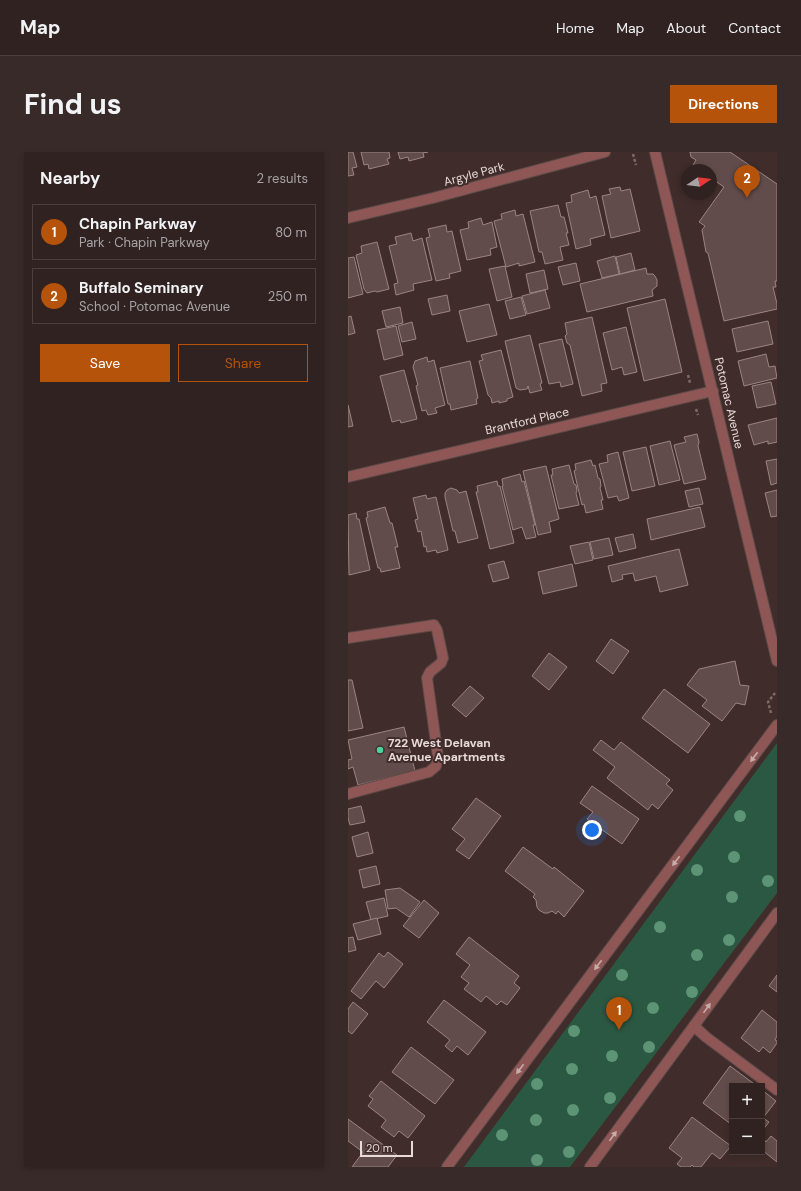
<!DOCTYPE html>
<html lang="en">
<head>
<meta charset="utf-8">
<style>
  :root { --surface:#302220; --page:#382a29; --text:#f1f3f6; --muted:#a8a4a5; --line:#4b3f3e; --accent:#b45309 }
  body { margin:0; font-family:"DM Sans",sans-serif; background:var(--page); color:var(--text) }
  .controls { position:absolute; right:12px; bottom:12px; display:grid; overflow:hidden; border-radius:0px; box-shadow:0 2px 6px #0003 }
  .controls button { width:36px; height:36px; display:grid; place-items:center; padding:0; border:0; border-bottom:1px solid var(--line); background:var(--surface); color:var(--text); font:20px sans-serif }
  .compass { position:absolute; left:333px; top:12px; width:36px; height:36px; border-radius:50%; background:var(--surface); box-shadow:0 2px 6px #0003; rotate:77deg }
  .scale { position:absolute; left:12px; bottom:10px; width:53px; box-sizing:border-box; padding-left:4px; border:2px solid #e7dad9; border-top:0; font-size:11px; line-height:14px; white-space:nowrap; color:#e7dad9; -webkit-text-stroke:3px #402d2b; paint-order:stroke }
  .you { position:absolute; left:244px; top:678px; width:14px; height:14px; margin:-10px; border:3px solid #fff; border-radius:50%; background:#1a73e8; box-shadow:0 0 0 6px #1a73e833 }
  .badge { display:grid; place-items:center; width:26px; height:26px; border-radius:50%; background:var(--accent); color:#fff; font-size:13px; font-weight:700 }
  .pin { position:absolute; translate:-50% -33px; filter:drop-shadow(0 1px 2px #0008) }
  .pin::after { content:''; position:absolute; top:21px; width:14px; height:12px; background:inherit; clip-path:polygon(0 0,100% 0,50% 100%) }
  .list { margin:0; padding:0; list-style:none }
  h2 { display:flex; justify-content:space-between; align-items:center; height:52px; margin:0; padding:0 16px; font-size:17px }
  h2 small { font-size:13px; font-weight:400; color:var(--muted) }
  .list li { display:grid; grid-template-columns:26px 1fr auto; gap:12px; align-items:center; box-sizing:border-box; height:56px; margin:0 8px 8px; padding:0 8px; border:1px solid var(--line); border-radius:0px }
  .list b { display:block; font-size:15px; white-space:nowrap }
  .list p { margin:0; font-size:13px; white-space:nowrap; color:var(--muted) }
  .list em { font-size:13px; font-style:normal; color:var(--muted) }
  .actions { display:flex; gap:8px; padding:12px 16px }
  .actions a { flex:1; padding:9px 0; border:1px solid var(--accent); border-radius:0px; text-align:center; font-size:14px; color:var(--accent) }
  .actions .main { background:var(--accent); color:#fff }
  .map { position:relative; flex:none; width:429px; height:1015px; overflow:hidden; border-radius:0px }
  header { display:flex; align-items:center; gap:24px; box-sizing:border-box; height:56px; padding:0 20px; background:var(--surface); border-bottom:1px solid var(--line) }
  header strong { font-size:19px }
  nav { display:flex; gap:22px; margin-inline-start:auto; font-size:14px }
  .intro { display:flex; align-items:center; justify-content:space-between; box-sizing:border-box; height:96px; padding:0 24px }
  h1 { margin:0; font-size:28px }
  .button { padding:10px 18px; border-radius:0px; background:var(--accent); color:#fff; font-size:14px; font-weight:700 }
  main { display:flex; gap:24px; padding:0 24px }
  aside { flex:1; background:var(--surface); border-radius:0px; box-shadow:0 2px 6px #0003 }
  .map>svg:first-child { display:block }
  .green { fill:#2b5843 }
  .building { fill:#614c4b; stroke:#9b8482 }
  .lines { fill:none; stroke-linecap:round; stroke-linejoin:round }
  .minor-casing { stroke:#5b4947; stroke-width:12 }
  .path { stroke:#7a6a68; stroke-width:2.5; stroke-dasharray:3 2; stroke-linecap:butt }
  .minor { stroke:#8e5755; stroke-width:10 }
  .tree { fill:#5c9475 }
  .oneway { fill:#c8acab }
  .poi-dot { fill:#4cd39b; stroke:#402d2b; stroke-width:1.5 }
  .labels { text-anchor:middle; stroke-width:4; stroke-linejoin:round; paint-order:stroke }
  .street-label { font-size:12px; fill:#e7dad9; stroke:#402d2b }
  .poi-label { font-size:12px; font-weight:bold; fill:#e7dad9; stroke:#402d2b; text-anchor:start }
</style>
</head>
<body>
<header>
<strong>Map</strong>
<nav><a>Home</a><a>Map</a><a>About</a><a>Contact</a></nav>
</header>
<div class="intro"><h1>Find us</h1><a class="button">Directions</a></div>
<main>
<aside>
<h2>Nearby<small>2 results</small></h2>
<ul class="list">
<li><span class="badge">1</span><div><b>Chapin Parkway</b><p>Park · Chapin Parkway</p></div><em>80 m</em></li>
<li><span class="badge">2</span><div><b>Buffalo Seminary</b><p>School · Potomac Avenue</p></div><em>250 m</em></li>
</ul>
<div class="actions"><a class="main">Save</a><a>Share</a></div>
</aside>
<div class="map">
<svg width="429" height="1015" viewBox="0 0 429 1015">
  <rect width="100%" height="100%" fill="#402d2b"/>
  <path class="green" d="M429 591V741L222 1015H116Z"/>
  <g class="building">
    <path d="M0 0H5L9 15 4 16 6 23 0 24Z"/>
    <path d="M13 0H41L42 6 39 7 41 12 21 17 20 12 16 13Z"/>
    <path d="M50 0H80L75 1 76 5 61 9 60 5 52 7Z"/>
    <path d="M342 0H382L429 32V129H427L428 135H425L429 152V157L376 169 360 101 358 100 354 78 357 74 351 70 376 35 363 26V18H352L345 13 348 8 343 5Z"/>
    <path d="M272 35 273 39 282 37 292 79 263 86 254 44 263 42 261 37Z"/>
    <path d="M240 38 242 46 248 44 257 83 242 87 243 93 228 97 218 51 224 50 223 43Z"/>
    <path d="M210 53 213 65H216L220 81H218L221 93 212 95 215 108 197 112 194 100H191L182 59Z"/>
    <path d="M167 58 168 64 175 62 187 110 171 114V111L158 115 146 69 154 67 153 62Z"/>
    <path d="M133 66 135 73 144 70 149 95 142 97 143 103 119 108 112 78 121 76 120 70Z"/>
    <path d="M98 73 99 80 104 79 113 119 101 122 102 126 88 129 78 86 82 85 80 77Z"/>
    <path d="M63 81 65 89 74 86 84 128 65 132 66 138 48 143 46 132 50 131 41 94 49 92 47 85Z"/>
    <path d="M29 90 41 137 29 140 27 139 19 141 16 137 8 103 14 101 13 94Z"/>
    <path d="M283 101 287 118 272 122 268 105Z"/>
    <path d="M267 104 271 122 254 126 249 109Z"/>
    <path d="M6 105 15 142 0 146V106Z"/>
    <path d="M228 111 232 129 215 133 210 115Z"/>
    <path d="M157 114 164 145 149 149 141 117Z"/>
    <path d="M298 116 299 122H305L307 124 309 128V134L304 138 305 144 239 160 232 132Z"/>
    <path d="M196 118 200 137 182 141 178 122Z"/>
    <path d="M197 138 202 156 179 162 174 144Z"/>
    <path d="M99 143 102 159 84 163 80 147Z"/>
    <path d="M173 145 178 163 162 167 157 149Z"/>
    <path d="M317 147 334 220 296 229 279 156Z"/>
    <path d="M141 152 149 183 119 190 111 159Z"/>
    <path d="M52 155 55 171 38 175 34 159Z"/>
    <path d="M3 164 7 181 0 183V165Z"/>
    <path d="M244 165 259 231 253 232 254 239 234 244 222 193 219 191 217 184 219 182 217 171Z"/>
    <path d="M420 169 425 192 389 200 384 177Z"/>
    <path d="M64 170 68 187 54 190 50 174Z"/>
    <path d="M48 174 55 203 36 208 29 178Z"/>
    <path d="M278 175 289 220 276 223 274 215 264 218 255 181Z"/>
    <path d="M182 183 194 231 192 232 194 238 182 241 180 234 179 237 172 238 168 236 157 189Z"/>
    <path d="M214 187 225 232 213 235 212 230 201 232 191 192Z"/>
    <path d="M153 198 165 245 159 247V249L151 251V249L144 251 143 246 140 243 131 209 135 208 133 203Z"/>
    <path d="M418 202 421 215 427 214 429 226 396 234 390 209Z"/>
    <path d="M79 205 80 210 86 208 97 253 87 256 89 261 80 263 78 258 74 259 68 234 70 233 65 215 67 209Z"/>
    <path d="M122 209 130 246 128 247 129 252 103 258 102 252H100L92 216Z"/>
    <path d="M56 218 69 267 53 271 52 268 44 270 32 224Z"/>
    <path d="M423 230 428 252 409 256 404 234Z"/>
    <path d="M0 253 5 274 0 275Z"/>
    <path d="M429 266V290L420 292V289L406 293 400 273Z"/>
    <path d="M349 282 351 290 350 294 358 327 336 332 326 293 338 290 336 285Z"/>
    <path d="M322 289 332 328 311 333 302 294Z"/>
    <path d="M298 295 307 334 284 339 275 300Z"/>
    <path d="M270 300 281 346 271 349 269 344 260 346 251 312 260 310 259 303Z"/>
    <path d="M429 307V331L423 333 418 309Z"/>
    <path d="M243 308 245 314 247 313 250 326 252 327 253 334 252 336 255 348H253L255 357 238 361 236 352 234 353 226 319 228 318 227 312Z"/>
    <path d="M221 313 226 332 228 333 229 339 228 341 231 353 211 357 203 323H205L204 317Z"/>
    <path d="M198 314 211 367 201 370 203 380 190 383 175 319Z"/>
    <path d="M172 322 174 330 176 329 187 373H185L188 385 178 387 174 375 165 378 154 334H155L154 327Z"/>
    <path d="M149 329 150 334H152L166 391 142 397 128 340H130L129 334Z"/>
    <path d="M103 336 109 338 111 341 118 339 130 386 110 391 107 379H105L97 345V341L99 338Z"/>
    <path d="M351 336 355 352 341 355 337 339Z"/>
    <path d="M429 338V364L423 365 417 341Z"/>
    <path d="M78 343 79 347 88 345 100 398 89 401 88 398 79 400 78 394 76 395 73 379 70 380 67 368 70 367 65 346Z"/>
    <path d="M37 355 42 371H44L50 395H47L52 416 33 420 32 416H30L18 366 20 365 19 360Z"/>
    <path d="M352 355 357 375 303 388 299 367Z"/>
    <path d="M8 361 9 367H11L22 418 1 423 0 363Z"/>
    <path d="M285 382 288 396 271 400 267 386Z"/>
    <path d="M261 386 265 403 246 407 242 390Z"/>
    <path d="M241 390 245 408 227 412 222 394Z"/>
    <path d="M331 397 340 433 312 440 308 424 287 429 285 421 274 423 275 427 264 430 260 414Z"/>
    <path d="M156 409 161 426 145 430 140 413Z"/>
    <path d="M224 412 229 434 195 442 190 420Z"/>
    <path d="M263 487 281 499 265 522 248 509Z"/>
    <path d="M201 501 219 515 201 538 184 524Z"/>
    <path d="M387 509 392 533 401 534 397 553 388 551 374 569 354 554 359 548 339 533 351 517Z"/>
    <path d="M0 528H4L15 576 0 579Z"/>
    <path d="M122 534 136 546 118 565 104 553Z"/>
    <path d="M316 537 362 572 340 601 294 566Z"/>
    <path d="M56 575 67 619 10 633 5 615 0 617V608L4 607 0 588Z"/>
    <path d="M253 588 266 598 273 590 322 628 318 632 325 638 310 657 304 652 300 658 259 626 267 615 245 598Z"/>
    <path d="M244 634 291 667 274 692 239 667 245 660 232 651Z"/>
    <path d="M128 646 153 664 121 707 108 698 117 687 104 677Z"/>
    <path d="M13 654 17 670 2 673 0 666V657Z"/>
    <path d="M20 680 25 701 9 705 4 685Z"/>
    <path d="M175 695 205 717 206 715 236 739 216 765 210 759 208 762 204 759 200 761H196L191 758 189 755 188 748 185 745 187 742 157 719Z"/>
    <path d="M28 714 32 732 15 736 11 718Z"/>
    <path d="M52 736 72 750 61 765 48 756 40 757 37 738Z"/>
    <path d="M36 746 40 764 23 768 18 750Z"/>
    <path d="M76 748 91 761 71 786 55 774Z"/>
    <path d="M29 766 33 782 10 788 5 772Z"/>
    <path d="M5 785 8 798 0 800V786Z"/>
    <path d="M121 785 171 824 166 831 172 836 159 853 153 849 149 853 138 844 133 850 116 837 121 831 113 825 122 813 108 802Z"/>
    <path d="M40 800 55 812 36 836 28 829 13 847 3 839 31 801 36 805Z"/>
    <path d="M429 823V840L421 834Z"/>
    <path d="M96 848 138 880 120 903 109 894 104 900 97 894 102 888 79 870Z"/>
    <path d="M5 850 20 862 4 882 0 879V857Z"/>
    <path d="M414 858 429 870V884L427 888 429 889V891L422 901 415 895 411 900 393 886Z"/>
    <path d="M63 895 106 928 87 952 44 920Z"/>
    <path d="M382 914 409 934H384V973L355 951Z"/>
    <path d="M33 929 77 964 60 986 51 979 46 985 33 975 38 968 20 954 25 947 21 944Z"/>
    <path d="M414 938 428 949 415 966 421 970 414 979Z"/>
    <path d="M344 965 383 994 372 1007 364 1001 353 1015H346L344 1013 342 1015H333L329 1012 334 1006 321 996Z"/>
    <path d="M0 967 49 1003 40 1015H4L15 1000 0 989Z"/>
    <path d="M423 984 429 989V1010L414 998V990L416 987 418 990Z"/>
  </g>
  <g class="lines">
    <g class="minor-casing">
      <g id="minor">
        <path d="M307 0 429 509"/>
        <path d="M0 66 85 46 257 0"/>
        <path d="M0 325 365 239"/>
        <path d="M0 486 86 473 89 478 95 506 93 511 82 520 79 526 90 605 88 614 81 620 0 642"/>
        <path d="M346 874 358 885 429 938"/>
        <path d="M99 1015 429 573"/>
        <path d="M242 1015 429 761"/>
      </g>
    </g>
    <g class="path">
      <path d="M285 2 288 13"/>
      <path d="M340 223 342 231"/>
      <path d="M348 257 350 263"/>
      <path d="M423 561 420 550 427 541"/>
    </g>
    <use href="#minor" class="minor"/>
  </g>
  <g class="tree">
    <circle cx="392" cy="664" r="6"/>
    <circle cx="386" cy="705" r="6"/>
    <circle cx="349" cy="718" r="6"/>
    <circle cx="420" cy="729" r="6"/>
    <circle cx="384" cy="745" r="6"/>
    <circle cx="312" cy="775" r="6"/>
    <circle cx="381" cy="788" r="6"/>
    <circle cx="349" cy="803" r="6"/>
    <circle cx="274" cy="823" r="6"/>
    <circle cx="344" cy="840" r="6"/>
    <circle cx="305" cy="856" r="6"/>
    <circle cx="270" cy="863" r="6"/>
    <circle cx="226" cy="879" r="6"/>
    <circle cx="301" cy="895" r="6"/>
    <circle cx="264" cy="904" r="6"/>
    <circle cx="224" cy="917" r="6"/>
    <circle cx="189" cy="932" r="6"/>
    <circle cx="262" cy="946" r="6"/>
    <circle cx="225" cy="958" r="6"/>
    <circle cx="188" cy="968" r="6"/>
    <circle cx="154" cy="983" r="6"/>
    <circle cx="221" cy="1000" r="6"/>
    <circle cx="189" cy="1008" r="6"/>
  </g>
  <defs><path id="oneway-solid" d="M-6-.8H1V-3.2L6.5 0L1 3.2V.8H-6Z"/></defs>
  <g class="oneway">
    <use href="#oneway-solid" transform="translate(406 605) rotate(127)"/>
    <use href="#oneway-solid" transform="translate(328 709) rotate(127)"/>
    <use href="#oneway-solid" transform="translate(250 813) rotate(127)"/>
    <use href="#oneway-solid" transform="translate(359 856) rotate(-54)"/>
    <use href="#oneway-solid" transform="translate(172 917) rotate(127)"/>
    <use href="#oneway-solid" transform="translate(265 984) rotate(-54)"/>
  </g>
  <circle class="poi-dot" cx="32" cy="598" r="4"/>
  <g class="labels">
    <g class="street-label">
      <text transform="translate(126 22) rotate(-15)" y="4">Argyle Park</text>
      <text transform="translate(381 251) rotate(77)" y="4">Potomac Avenue</text>
      <text transform="translate(179 269) rotate(-13)" y="4">Brantford Place</text>
    </g>
    <g class="poi-label">
      <text x="40" y="595">722 West Delavan<tspan x="40" dy="14">Avenue Apartments</tspan></text>
    </g>
  </g>
</svg>
<div class="controls">
<button>+</button>
<button>−</button>
</div>
<svg class="compass" viewBox="-18 -18 36 36"><path d="M0-13l5 13h-10z" fill="#e53935"/><path d="M0 13l5-13h-10z" fill="#a8a4a5"/></svg>
<div class="scale">20 m</div>
<div class="you"></div>
<div class="pin badge" style="left:271px;top:878px">1</div>
<div class="pin badge" style="left:399px;top:46px">2</div>
</div>
</main>
</body>
</html>
